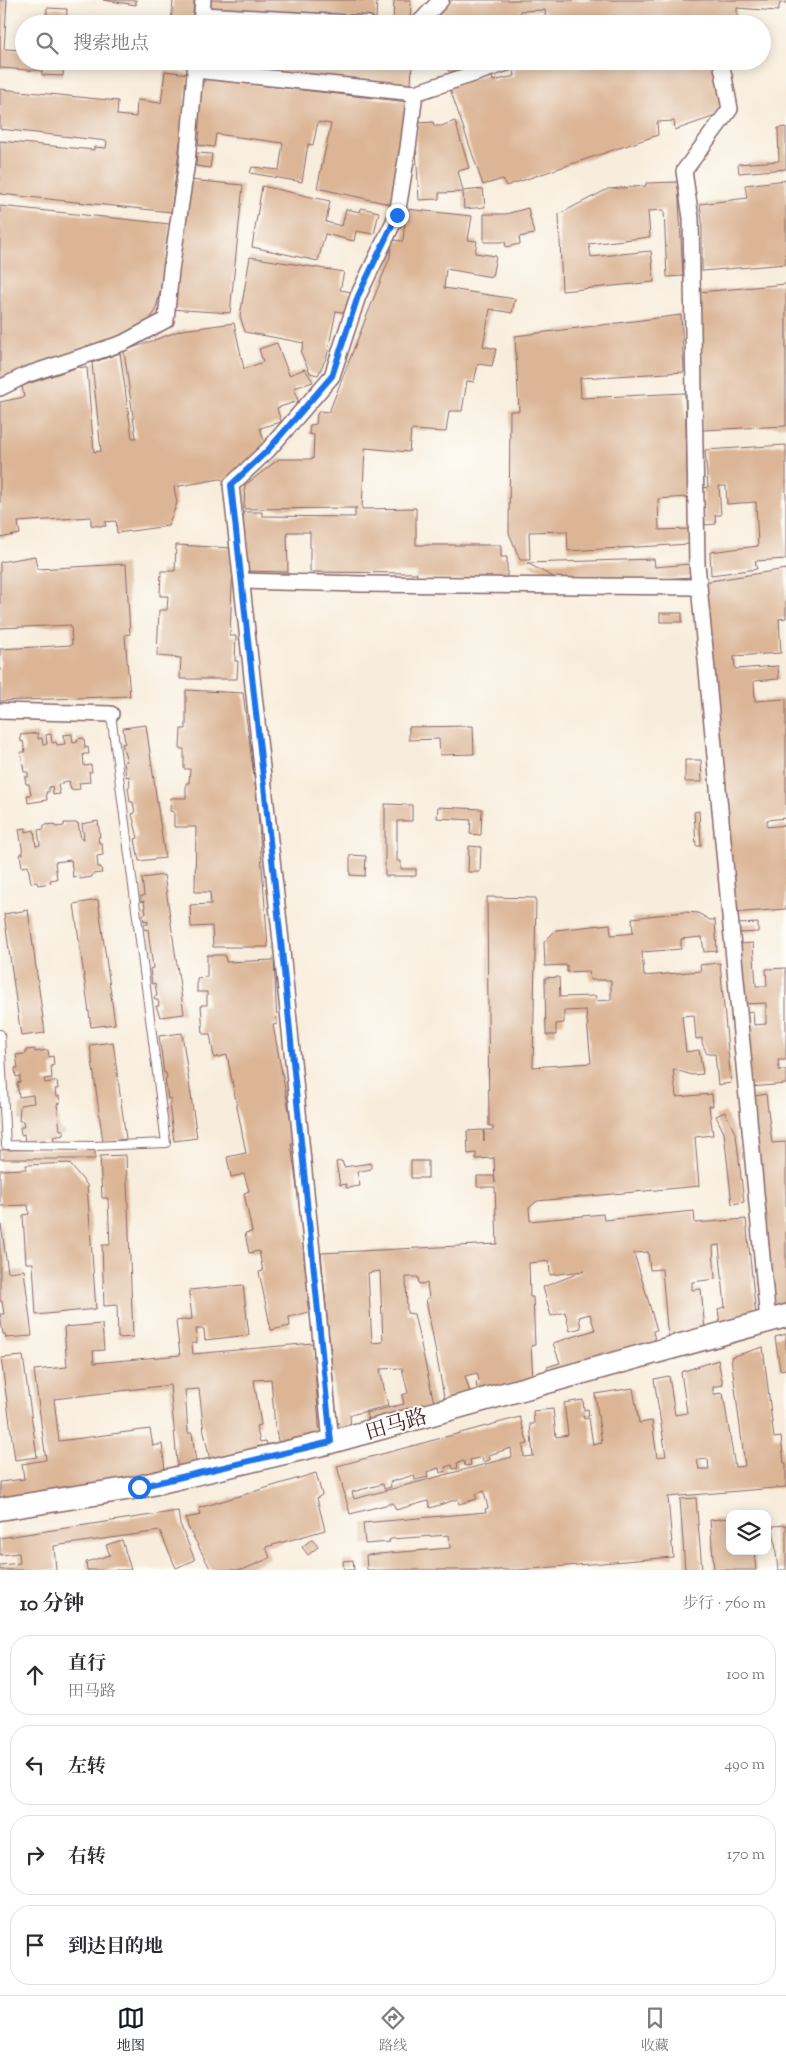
<!DOCTYPE html>
<html lang="zh">
<head>
<meta charset="utf-8">
<style>
  :root { --surface:#fff; --page:#f2f2f3; --text:#2b2b33; --muted:#7c7c81; --line:#e1e1e2; --accent:#111827 }
  body { margin:0; font-family:"Sorts Mill Goudy","Noto Serif SC",serif; background:var(--page); color:var(--text) }
  .controls { position:absolute; right:15px; bottom:15px; display:grid; overflow:hidden; border-radius:10px; box-shadow:0 2px 12px #0003 }
  .controls button { width:45px; height:45px; display:grid; place-items:center; padding:0; border:0; border-bottom:1px solid var(--line); background:var(--surface); color:var(--text); font:25px sans-serif }
  .stop { position:absolute; width:15px; height:15px; margin:-11px; border:4px solid #1a73e8; border-radius:50%; background:#fff }
  .stop.end { background:#1a73e8; border-color:#fff; box-shadow:0 1px 5px #0008 }
  .list { margin:0; padding:0; list-style:none }
  h2 { display:flex; justify-content:space-between; align-items:center; height:65px; margin:0; padding:0 20px; font-size:21px }
  h2 small { font-size:16px; font-weight:400; color:var(--muted) }
  .list li { display:grid; grid-template-columns:32px 1fr auto; gap:15px; align-items:center; box-sizing:border-box; height:80px; margin:0 10px 10px; padding:0 10px; border:1px solid var(--line); border-radius:20px }
  .list b { display:block; font-size:19px; white-space:nowrap }
  .list p { margin:0; font-size:16px; white-space:nowrap; color:var(--muted) }
  .list em { font-size:16px; font-style:normal; color:var(--muted) }
  .icon { flex:none; width:28px; height:28px; fill:none; stroke:currentColor; stroke-width:2; stroke-linecap:round; stroke-linejoin:round }
  .map { position:relative; flex:none; width:786px; height:1570px; overflow:hidden }
  .search { position:absolute; background:var(--surface); box-shadow:0 2px 12px #0003; left:15px; right:15px; top:15px; height:55px; display:flex; align-items:center; gap:12px; box-sizing:border-box; padding:0 18px; border-radius:28px; color:var(--muted); font-size:19px }
  .sheet { height:425px; background:var(--surface) }
  nav { display:flex; justify-content:space-around; align-items:center; box-sizing:border-box; height:70px; border-top:1px solid var(--line); background:var(--surface); font-size:14px; color:var(--muted) }
  nav a { display:grid; justify-items:center; gap:2px }
  nav .on { color:var(--accent) }
  .map>svg:first-child { display:block }
  .building { fill:#dbb596; fill-rule:evenodd }
  .lines { fill:none; stroke-linecap:round; stroke-linejoin:round }
  .lane-casing { stroke:#876769; stroke-width:10 }
  .street-casing { stroke:#876769; stroke-width:18 }
  .secondary-casing { stroke:#876769; stroke-width:25 }
  .lane { stroke:#fff; stroke-width:8 }
  .street { stroke:#fff; stroke-width:15 }
  .secondary { stroke:#fff; stroke-width:22 }
  .route { stroke:#1a73e8; stroke-width:6 }
  .labels { text-anchor:middle; stroke-width:4; stroke-linejoin:round; paint-order:stroke }
  .street-label { font-size:21px; fill:#4a1f2b; stroke:#fdfcf7 }
</style>
</head>
<body>
<div class="map">
<svg width="786" height="1570" viewBox="0 0 786 1570">
  <rect width="100%" height="100%" fill="#fdfcf7"/>
  <filter id="ink" filterUnits="userSpaceOnUse"><feTurbulence type="fractalNoise" baseFrequency=".02" numOctaves="2"/><feDisplacementMap in="SourceGraphic" scale="10" xChannelSelector="R" yChannelSelector="G"/><feConvolveMatrix kernelMatrix="1 2 1 2 8 2 1 2 1" color-interpolation-filters="sRGB"/></filter>
  <filter id="wash" filterUnits="userSpaceOnUse"><feTurbulence type="fractalNoise" baseFrequency=".0096" numOctaves="4" result="noise"/><feDisplacementMap in="SourceGraphic" scale="20" xChannelSelector="R" yChannelSelector="G"/><feGaussianBlur stdDeviation="1.12" result="paint"/><feColorMatrix in="noise" values="0 0 0 0 0 0 0 0 0 0 0 0 0 0 0 0 0 1.4 0 .05"/><feComposite in="paint" operator="in"/></filter>
  <g filter="url(#wash)">
    <rect width="100%" height="100%" fill="#f8eddc"/>
    <g id="blocks">
      <g class="building">
        <path d="M0 0H7L4 49 24 50V61H64L63 76 42 75V71L0 68Z"/>
        <path d="M103 0H136V5Z"/>
        <path d="M173 0H194L192 24H171Z"/>
        <path d="M210 0H377L376 20 210 11Z"/>
        <path d="M394 0H411L410 22 393 21Z"/>
        <path d="M452 0H786V3H780L778 11 737 8V24H546L545 10 520 11 521 24H430L440 10Z"/>
        <path d="M47 8 67 9 66 24H46Z"/>
        <path d="M167 61H188L187 67 166 65Z"/>
        <path d="M205 61H412L411 86 307 76 205 63Z"/>
        <path d="M447 61H494V62L454 71H448Z"/>
        <path d="M599 61H719L724 113 675 130 674 121 657 122 658 135 506 186 503 179 483 185 449 86 491 73 493 81 515 76 514 69 530 66Z"/>
        <path d="M165 71 189 74 171 212 0 194V141L94 150V147L106 148 107 141 0 129V89L118 101 117 115 136 117 137 100 161 103Z"/>
        <path d="M206 79 408 102 394 205 317 188 331 124 318 122 313 145 308 144 302 182 250 173 252 167 279 170 283 143 216 134 214 147 198 145 200 132H195L202 84Z"/>
        <path d="M455 121 469 168 458 171 463 191 483 189 485 207 464 209 463 192 439 193V199L419 200 416 148 418 123 433 122 434 126H441Z"/>
        <path d="M786 127V169L739 173 738 164 779 161 778 128Z"/>
        <path d="M197 153 212 154 210 168 196 166Z"/>
        <path d="M189 180 243 185 230 313 170 309Z"/>
        <path d="M786 180V264L702 271V220L700 204 747 198 745 185Z"/>
        <path d="M678 182 683 276 667 277 664 210 648 211 650 237 589 244 591 257 651 251 654 282 562 291 559 214 608 189 646 186V183Z"/>
        <path d="M262 186 330 201 326 222 342 226 346 209 360 212 361 208 379 212 374 234 356 231 354 241 325 234 318 261 252 247Z"/>
        <path d="M0 206 170 224 164 276 155 312 150 319 139 327 119 338 0 382Z"/>
        <path d="M528 208 534 234 519 237 520 244 506 247 505 242H484V214H506Z"/>
        <path d="M406 209 472 216 468 240 477 241 475 253 496 256 492 277 446 269 444 288 515 299 512 313 490 309 483 346 496 349 492 366 478 364 474 382 467 381 462 411H449L446 432 411 430 409 452 365 448 362 509 416 508V545H501V557H507V581L416 578 417 573 310 572V532H287L288 572 244 571 243 512H262V516L355 517V509L357 508 244 509 245 485 279 459H313L314 435 309 434 310 425 316 424 317 414 319 411 329 412 390 257 392 240 403 241Z"/>
        <path d="M250 257 344 272 340 290 352 292 347 313 336 311 327 356 318 375 310 373 301 353 304 343 245 332 240 316Z"/>
        <path d="M786 284V426L702 430 700 292Z"/>
        <path d="M681 315 684 372 580 378 581 398 685 393 688 497 658 499 659 530 689 529 690 544 568 551 567 531 529 532 530 560H520L509 533 510 411H519L515 336Z"/>
        <path d="M234 323 244 369 263 362 259 349 277 343 289 375 305 369 313 382 294 388 298 401 277 408 281 422 260 428 267 450 225 481 220 479 174 487 177 503 168 526 117 533 116 521 105 522 106 526H100L91 525V517L18 522 20 534 0 538V402L24 397 22 386 78 367 87 368 94 452 101 451 92 363 120 353 132 438H136L124 351 182 330Z"/>
        <path d="M786 445V559L755 561 757 569 711 575 710 552 758 546 756 502 727 504 726 486H719L721 515H715L716 524 705 525 703 488 708 487 705 450Z"/>
        <path d="M176 545 232 548 233 563 230 634V636H236L235 661H238L237 679H180L181 658 157 656 159 610H167L168 596H160L161 571H175Z"/>
        <path d="M35 556 37 569 126 564 130 634 125 635V636L130 696 0 701V649L72 645 71 625 0 628V562Z"/>
        <path d="M654 559 655 567 690 564 691 577 592 584 557 579 527 563Z"/>
        <path d="M786 569V618L779 619 781 653 734 656 735 669 778 666 779 679 754 681 755 701 786 699V818L767 820V827L786 825V909L732 913 704 582Z"/>
        <rect x="660" y="613" width="22" height="9"/>
        <path d="M186 690 243 693 257 800 268 947H213L212 926 191 927 190 905 211 904 210 892H195L196 827H174V812L170 811 171 798H186V783H189L190 769H184V749H180L181 729H186Z"/>
        <path d="M146 725 165 858 139 861 135 839 138 838 132 814 135 813 133 802H130L128 787 130 786 129 776 126 777 124 762 127 761 122 744 125 743 123 728Z"/>
        <path d="M473 726 474 754 440 755 439 739 409 740V727Z"/>
        <path d="M38 733V739L42 738 43 745 47 744 46 735 51 734 52 743 56 742 57 745 65 744 63 735 72 734 73 743 78 742 77 739 84 738 85 748 88 747 89 754H83L84 766 91 765 92 772H89L90 782 79 783 80 789 71 790 69 781 62 782V784L58 785 60 794 53 795 52 786 49 787V792H46L47 800 28 803 27 795H31L29 784H26L25 777H28V772H24L21 752H25L23 741 21 742 20 735Z"/>
        <path d="M685 760H701L702 782H685Z"/>
        <path d="M385 804 412 805V821H397V861H401V869H416V876H385Z"/>
        <path d="M438 807 482 809 481 835 470 834 471 820 437 818Z"/>
        <path d="M699 811 701 846H696L694 812Z"/>
        <path d="M98 821 100 837H98L99 843H102L103 855 97 856 98 867H101L102 873 92 874V877L80 879 79 876 73 877 71 860 55 862 57 879 50 880 51 883 38 885 37 882 31 883 28 866 22 867 20 854H23L19 829 26 828V832L34 830 36 846 40 845 38 830 44 829V825L55 824 56 827 64 826V823H78L81 839H84L82 824Z"/>
        <path d="M469 846 481 847 480 872H468Z"/>
        <path d="M350 855 366 856 365 876 350 875Z"/>
        <path d="M164 875 184 1014 160 1017 156 1006H159L158 1000H155L154 997 157 996 155 983 152 984 150 969 153 968 148 929 145 930 144 924H148V920L144 921 143 914H146L144 901 141 902V896H144L142 878Z"/>
        <path d="M487 897 536 898 533 1067 591 1063 586 1010 564 1011V1023L556 1024V1035H546L545 978 559 977 560 997 596 996V1001L611 1000V980H590L589 971 567 972V965L545 966 544 942 556 930 610 924 611 935 625 934 633 933 632 918 684 912 698 913 710 920H715L717 951 704 952 702 937 681 939V949L642 952 644 976 701 971 700 965 720 963 731 1083 718 1085 715 1054H707L702 1043V1038L696 1039 694 1015 682 1016 686 1052 699 1050 703 1074 692 1075 673 1069 676 1097 712 1094 713 1106H709L713 1135 695 1137 699 1186 537 1201 529 1208 530 1221 603 1214 604 1220 694 1211 695 1223 746 1219 756 1315 720 1325 718 1309 725 1307 719 1245 713 1246 715 1279 692 1282V1290L701 1289 705 1330 670 1340 667 1328 662 1269 650 1270 648 1252 634 1253 657 1330 653 1331 656 1344 549 1375 547 1367 560 1363 553 1343 595 1330 590 1314 579 1317 581 1328 570 1331 565 1312 551 1316 543 1287 584 1271 550 1275 549 1261 529 1263 530 1297H533L535 1345 531 1346 533 1379 478 1394 476 1382 479 1381 477 1373 465 1376 471 1396 445 1402 426 1299 429 1298 427 1283 419 1284 418 1277H406L407 1313 414 1314 435 1407 369 1424 366 1413 404 1404 402 1395 408 1393 402 1368 380 1369 388 1406 350 1415 351 1431 338 1433 321 1253 497 1244 495 1187H477V1176H494L495 1183 494 1158 476 1159V1153L468 1154 467 1131 483 1130 484 1141V1130H493V1126H489ZM380 1271 383 1342 372 1343 368 1273Z"/>
        <path d="M98 900 115 1024 91 1027 74 904Z"/>
        <path d="M28 910 45 1033 21 1036 4 914Z"/>
        <path d="M758 923V932L739 933 738 924Z"/>
        <path d="M753 943 756 986H767L766 969 786 968V1060H778L779 1070H786V1084L750 1087 745 1012 753 1011 754 1025 766 1024V1003L745 1004 739 944Z"/>
        <path d="M207 955H225L226 962 274 960 277 1024 273 1025 295 1143 291 1144 307 1262H304L312 1300 307 1301 309 1312 289 1317 290 1326 271 1330 259 1272 263 1271 259 1251 249 1253 245 1233 252 1232 244 1193 249 1191 244 1174 231 1177 227 1157 246 1153 227 1055 214 1058 210 1034H203L201 1005H207V992H197V978L207 977Z"/>
        <path d="M182 1033 197 1138 174 1141 169 1104H171V1098L168 1099 165 1079 167 1078 166 1073H164L159 1036Z"/>
        <path d="M113 1042 126 1139 103 1142 90 1045Z"/>
        <path d="M35 1049V1052L48 1050 49 1057 53 1056 54 1065 51 1066 52 1078 44 1079 45 1083 57 1081 58 1089H55L56 1096H59L60 1103 57 1104 60 1130H64V1135L53 1137 54 1141 46 1142 45 1140 25 1142 24 1134 21 1135 20 1127H24L23 1121H19L20 1105 34 1103 33 1095 19 1097 17 1083 20 1082V1076L16 1077 15 1068H18L16 1055 26 1054V1050Z"/>
        <path d="M766 1094 772 1143 786 1142V1308H774L750 1097Z"/>
        <path d="M725 1112 736 1135 744 1202 732 1204 724 1133 716 1116Z"/>
        <path d="M95 1149V1159H0V1150Z"/>
        <path d="M126 1155 133 1337 118 1338 117 1305 104 1306 102 1245H110L108 1198H102L100 1156Z"/>
        <path d="M342 1161 344 1167 371 1163V1169L357 1172 360 1186 346 1188V1184L340 1185 336 1162Z"/>
        <rect x="411" y="1161" width="17" height="17"/>
        <path d="M69 1163 87 1185 96 1309 36 1315 33 1263H26L23 1215 29 1214 28 1205 0 1206V1170L26 1169V1165H27Z"/>
        <path d="M0 1218 8 1272 24 1270 32 1336 6 1338 5 1334H3L0 1314H4L2 1301H0Z"/>
        <path d="M243 1285 249 1335 205 1340 204 1329H196L197 1343H192L193 1354 313 1343 320 1438 280 1449 275 1427 271 1379 254 1380 261 1425 256 1426 260 1442 266 1441 270 1452 212 1470 204 1432 199 1389 185 1390 188 1433H192L197 1470 178 1473 170 1385 54 1399 59 1441 150 1429 153 1446 162 1444 166 1478 0 1500V1482L24 1479 22 1464 46 1460 34 1370 67 1367 64 1327 102 1324 104 1350 93 1351 94 1363 180 1355 176 1321 192 1319 189 1290Z"/>
        <path d="M786 1334V1369L780 1370 775 1337Z"/>
        <path d="M763 1347 774 1438 781 1437 784 1463H786V1487L668 1497 673 1557 518 1570H367L366 1555 450 1548 449 1535 391 1539 389 1540 390 1542 365 1544 363 1523 486 1512 485 1509 488 1508 484 1492 485 1491 475 1494 477 1499 459 1504 458 1499 430 1508 428 1501 396 1510 393 1503 350 1514 337 1466 520 1417 528 1444 523 1445 524 1457 533 1456 530 1424H534L533 1411 553 1409 556 1437 568 1435 564 1403 583 1400 584 1410 588 1409 589 1416H583L584 1419 589 1418 593 1445 602 1443 595 1394 633 1388 639 1423 652 1421 657 1457 666 1456 654 1379 669 1376 675 1415 687 1413 681 1372 718 1360 723 1385 713 1387V1391L714 1394 723 1393 735 1467 745 1466 731 1357ZM511 1448 512 1457 354 1499 352 1492 383 1484 384 1489 391 1487 390 1482 414 1475 415 1480 428 1477 427 1472 439 1468 440 1473 446 1471 445 1467 452 1465 453 1469 458 1468 457 1463 464 1461 465 1466 471 1465 470 1460 482 1457 483 1462 490 1460 489 1455ZM708 1459 709 1469H699L697 1460Z"/>
        <path d="M23 1356 37 1457 15 1460 1 1358Z"/>
        <path d="M316 1473 322 1495 317 1498 325 1530 266 1547 270 1558 242 1570H211L188 1527 186 1518 201 1515 199 1508Z"/>
        <path d="M696 1498 702 1570H685L680 1499Z"/>
        <path d="M178 1511 180 1524 195 1560 176 1568 160 1531 54 1546 56 1570H0V1565L20 1563 19 1553 0 1555V1538Z"/>
        <path d="M730 1518V1551H754L756 1570H714L710 1520Z"/>
        <path d="M786 1525V1570H778L773 1526Z"/>
        <path d="M312 1539 318 1547 308 1555 302 1547Z"/>
        <path d="M122 1540 131 1570H87L86 1562 110 1555 106 1545Z"/>
        <path d="M353 1560 354 1570H344L343 1561Z"/>
      </g>
    </g>
  </g>
  <g filter="url(#ink)">
    <use href="#blocks" fill-opacity="0" stroke="#876769" stroke-width="1"/>
    <g class="lines">
      <g class="lane-casing">
        <path id="lane" d="M0 1034 6 1145 94 1146 166 1143 111 714"/>
      </g>
      <g class="street-casing">
        <g id="street">
          <path d="M202 15 368 24"/>
          <path d="M201 24 203 0"/>
          <path d="M418 24 441 0"/>
          <path d="M721 61 730 109 684 171 691 218 697 564 768 1321"/>
          <path d="M195 70 415 93 513 61"/>
          <path d="M0 388 26 375 123 343 166 320 171 270 187 162 196 61"/>
          <path d="M242 581 361 584 699 587"/>
          <path d="M0 711 111 714"/>
          <path d="M331 1442 281 941 231 485 268 450 332 376 358 296 397 215 408 148 415 93"/>
        </g>
      </g>
      <g class="secondary-casing">
        <path id="secondary" d="M0 1509 139 1487 331 1442 786 1316"/>
      </g>
      <use href="#lane" class="lane"/>
      <use href="#street" class="street"/>
      <use href="#secondary" class="secondary"/>
    </g>
  </g>
  <g class="lines" filter="url(#ink)">
    <path class="route" d="M139 1487 331 1442 281 941 231 485 268 450 332 376 358 296 397 215"/>
  </g>
  <g class="labels">
    <g class="street-label">
      <text transform="translate(396 1424) rotate(-16)" y="7">田马路</text>
    </g>
  </g>
</svg>
<div class="controls">
<button><svg class="icon" aria-label="layers" viewBox="0 0 24 24"><path d="M12 4l9 5-9 5-9-5zM3 14l9 5 9-5"/></svg></button>
</div>
<div class="stop" style="left:139px;top:1487px"></div>
<div class="stop end" style="left:397px;top:215px"></div>
<div class="search"><svg class="icon" aria-label="search" viewBox="0 0 24 24"><circle cx="10" cy="10" r="6"/><path d="M15 15l6 6"/></svg>搜索地点</div>
</div>
<section class="sheet">
<h2>10 分钟<small>步行 · 760 m</small></h2>
<ul class="list">
<li><svg class="icon" aria-label="ahead" viewBox="0 0 24 24"><path d="M12 20V5M6 11l6-6 6 6"/></svg><div><b>直行</b><p>田马路</p></div><em>100 m</em></li>
<li><svg class="icon" aria-label="left" viewBox="0 0 24 24"><path d="M17 20v-9H6M10 6l-5 5 5 5"/></svg><div><b>左转</b></div><em>490 m</em></li>
<li><svg class="icon" aria-label="right" viewBox="0 0 24 24"><path d="M7 20v-9h11M14 6l5 5-5 5"/></svg><div><b>右转</b></div><em>170 m</em></li>
<li><svg class="icon" aria-label="arrive" viewBox="0 0 24 24"><path d="M6 21V4h12l-3 4 3 4H6"/></svg><div><b>到达目的地</b></div></li>
</ul>
</section>
<nav>
<a class="on"><svg class="icon" aria-label="map" viewBox="0 0 24 24"><path d="M3 6l6-2 6 2 6-2v14l-6 2-6-2-6 2zM9 4v14M15 6v14"/></svg>地图</a>
<a><svg class="icon" aria-label="directions" viewBox="0 0 24 24"><path d="M12 3l9 9-9 9-9-9zM9 14v-3h6M13 9l2 2-2 2"/></svg>路线</a>
<a><svg class="icon" aria-label="saved" viewBox="0 0 24 24"><path d="M7 4h10v16l-5-4-5 4z"/></svg>收藏</a>
</nav>
</body>
</html>
